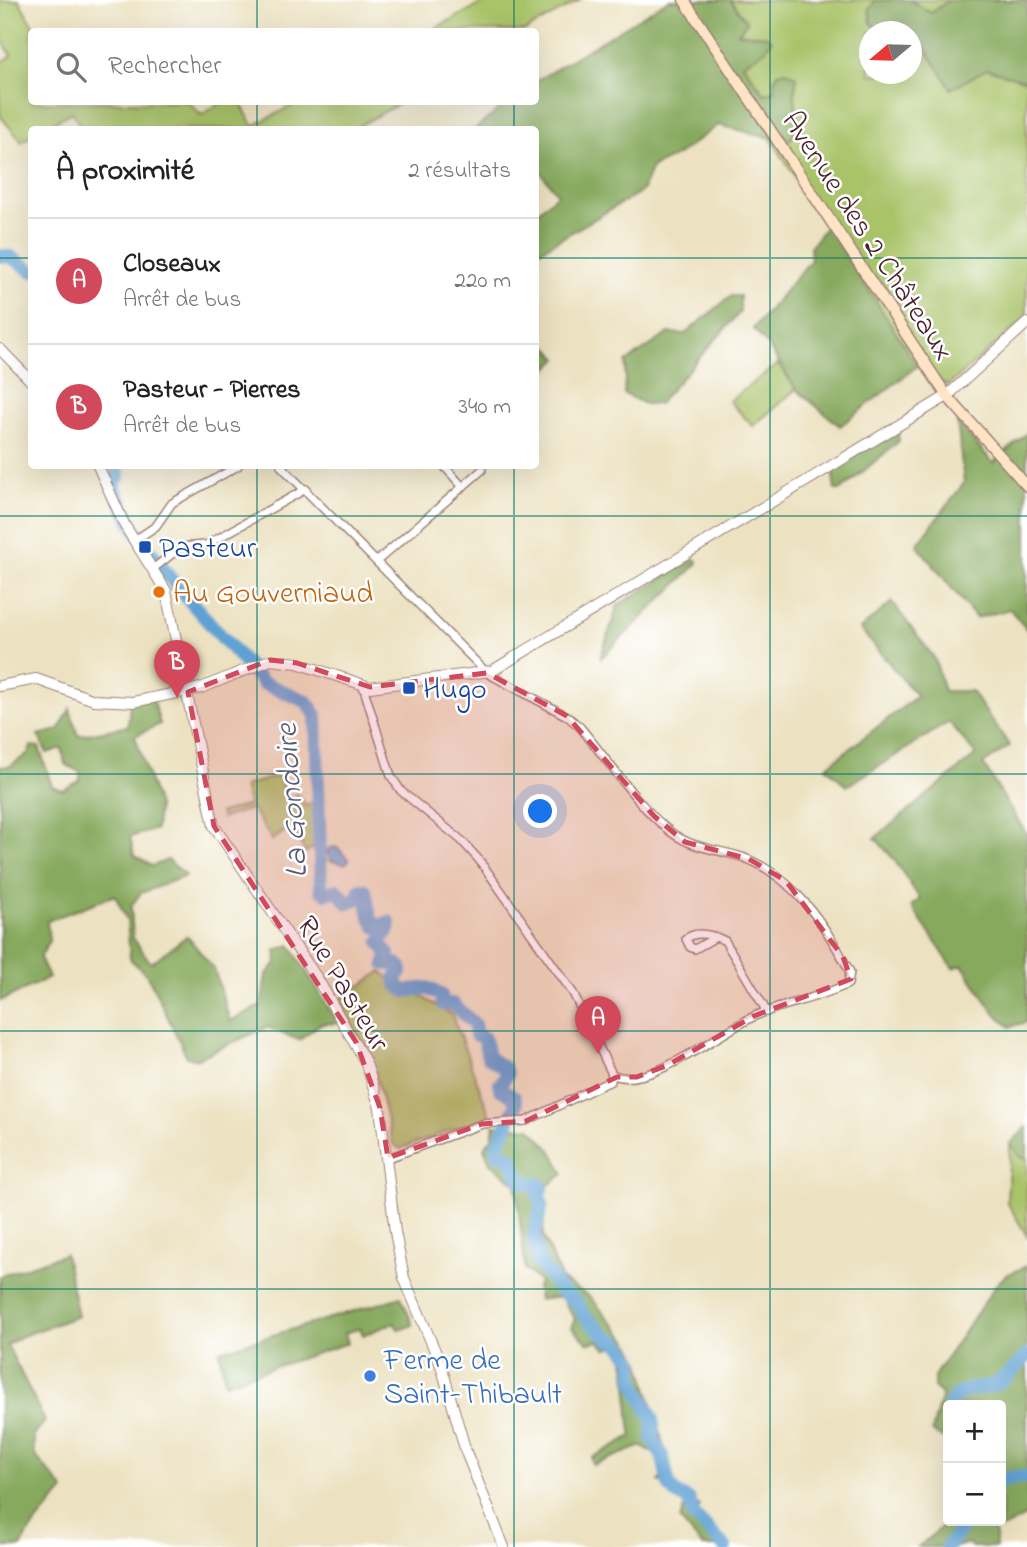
<!DOCTYPE html>
<html lang="fr">
<head>
<meta charset="utf-8">
<style>
  :root { --surface:#fff; --page:#f2f2f2; --text:#222; --muted:#767676; --line:#e0e0e0; --accent:#d1495b }
  body { margin:0; font-family:"Indie Flower",sans-serif; background:var(--page); color:var(--text) }
  .controls { position:absolute; right:21px; bottom:21px; display:grid; overflow:hidden; border-radius:7px; box-shadow:0 7px 28px #0002 }
  .controls button { width:63px; height:63px; display:grid; place-items:center; padding:0; border:0; border-bottom:2px solid var(--line); background:var(--surface); color:var(--text); font:35px sans-serif }
  .compass { position:absolute; left:859px; top:21px; width:63px; height:63px; border-radius:50%; background:var(--surface); box-shadow:0 7px 28px #0002; rotate:251deg }
  .you { position:absolute; left:541px; top:812px; width:24px; height:24px; margin:-18px; border:5px solid #fff; border-radius:50%; background:#1a73e8; box-shadow:0 0 0 10px #1a73e833 }
  .badge { display:grid; place-items:center; width:46px; height:46px; border-radius:50%; background:var(--accent); color:#fff; font-size:23px; font-weight:700 }
  .pin { position:absolute; translate:-50% -58px; filter:drop-shadow(0 2px 4px #0008) }
  .pin::after { content:''; position:absolute; top:37px; width:24px; height:21px; background:inherit; clip-path:polygon(0 0,100% 0,50% 100%) }
  .list { margin:0; padding:0; list-style:none }
  h2 { display:flex; justify-content:space-between; align-items:center; height:91px; margin:0; padding:0 28px; font-size:30px }
  h2 small { font-size:23px; font-weight:400; color:var(--muted) }
  .list li { display:grid; grid-template-columns:46px 1fr auto; gap:21px; align-items:center; box-sizing:border-box; height:126px; padding:0 28px; border-top:2px solid var(--line) }
  .list b { display:block; font-size:26px; white-space:nowrap }
  .list p { margin:0; font-size:23px; white-space:nowrap; color:var(--muted) }
  .list em { font-size:23px; font-style:normal; color:var(--muted) }
  .icon { flex:none; width:38px; height:38px; fill:none; stroke:currentColor; stroke-width:2; stroke-linecap:round; stroke-linejoin:round }
  .map { position:relative; flex:none; width:1027px; height:1547px; overflow:hidden }
  .search { position:absolute; background:var(--surface); box-shadow:0 7px 28px #0002; left:28px; top:28px; width:511px; height:77px; display:flex; align-items:center; gap:18px; box-sizing:border-box; padding:0 24px; border-radius:7px; color:var(--muted); font-size:26px }
  .panel { position:absolute; background:var(--surface); box-shadow:0 7px 28px #0002; left:28px; top:126px; width:511px; height:343px; border-radius:7px }
  .map>svg:first-child { display:block }
  .green { fill:#a9c369; stroke:#7a714a; stroke-width:2 }
  .forest { fill:#86a95d; stroke:#686444; stroke-width:2 }
  .water { fill:#60a1d3; stroke:#55607f; stroke-width:2 }
  .lines { fill:none; stroke-linecap:round; stroke-linejoin:round }
  .river { stroke:#60a1d3; stroke-width:14 }
  .minor-casing { stroke:#9b8076; stroke-width:10 }
  .tertiary-casing { stroke:#9b8076; stroke-width:12 }
  .secondary-casing { stroke:#9b8076; stroke-width:13 }
  .minor { stroke:#fff; stroke-width:7 }
  .tertiary { stroke:#fff; stroke-width:10 }
  .secondary { stroke:#ffe4c6; stroke-width:10 }
  .marked { fill:#d1495b; fill-opacity:0.2; stroke:#d1495b; stroke-width:5; stroke-dasharray:14 9; stroke-linejoin:round }
  .grid { fill:none; stroke:#0f766e; stroke-width:2; stroke-opacity:0.55 }
  .transit-dot { fill:#1a4fb4; stroke:#fff; stroke-width:2.5 }
  .food-dot { fill:#e8710a; stroke:#fff; stroke-width:2.5 }
  .shop-dot { fill:#3f7fe0; stroke:#fff; stroke-width:2.5 }
  .labels { text-anchor:middle; stroke-width:5; stroke-linejoin:round; paint-order:stroke }
  .street-label { font-size:30px; fill:#4a1f2b; stroke:#fff }
  .transit-label { font-size:30px; fill:#164399; stroke:#fff; text-anchor:start }
  .food-label { font-size:30px; fill:#c56008; stroke:#fff; text-anchor:start }
  .shop-label { font-size:30px; fill:#366cbe; stroke:#fff; text-anchor:start }
  .water-label { font-size:32px; font-style:italic; fill:#545a77; stroke:#fff }
</style>
</head>
<body>
<div class="map">
<svg width="1027" height="1547" viewBox="0 0 1027 1547">
  <rect width="100%" height="100%" fill="#fff"/>
  <filter id="ink" filterUnits="userSpaceOnUse"><feTurbulence type="fractalNoise" baseFrequency=".0143" numOctaves="2"/><feDisplacementMap in="SourceGraphic" scale="14" xChannelSelector="R" yChannelSelector="G"/><feConvolveMatrix kernelMatrix="1 2 1 2 8 2 1 2 1" color-interpolation-filters="sRGB"/></filter>
  <filter id="wash" filterUnits="userSpaceOnUse"><feTurbulence type="fractalNoise" baseFrequency=".00686" numOctaves="4" result="noise"/><feDisplacementMap in="SourceGraphic" scale="28" xChannelSelector="R" yChannelSelector="G"/><feGaussianBlur stdDeviation="1.57" result="paint"/><feColorMatrix in="noise" values="0 0 0 0 0 0 0 0 0 0 0 0 0 0 0 0 0 1.4 0 .05"/><feComposite in="paint" operator="in"/></filter>
  <g filter="url(#wash)">
    <rect width="100%" height="100%" fill="#ece2c1"/>
    <g class="green">
      <path d="M0 0H19L36 31 32 32V102H189L201 115 222 102H240L253 126 299 102H402L353 129H82L72 112 42 129 32 130 31 136 22 142 0 116V63L12 56 0 37Z"/>
      <path d="M488 0H580L525 31H430Z"/>
      <path d="M730 0H876L869 9 871 22 878 31 870 32V74H912V39H916L934 62 987 68 1027 81V317L948 386 917 366 769 136 792 138C804 114 791 103 796 84L774 80V91L765 94 743 64 765 50 767 36 738 33 747 22Z"/>
      <path d="M910 0H949L931 13Z"/>
      <path d="M778 364 796 389 753 426 729 401Z"/>
      <path d="M278 776 289 799 298 794 306 806 316 800 317 845 305 853 293 826 272 840 252 809 222 818 220 813 249 805 244 786Z"/>
      <path d="M381 972 452 1015 490 1116 400 1149 393 1144 375 1072 339 1000Z"/>
      <path d="M1010 1144 1020 1157 1027 1158V1236L1007 1202Z"/>
    </g>
    <g class="forest">
      <path d="M669 0H730L747 22 738 33 767 36 772 40 765 50 743 64 764 94 774 91V80L778 73 786 71 797 77C796 83 794 89 794 94 796 112 800 121 792 138L785 141 718 125 676 156 652 167 642 191 536 253V213L558 194 536 167V130H474L508 102H536V81Z"/>
      <path d="M876 0H910L931 13 949 0H1027V81L987 69 951 89 927 50 916 39H912V32L878 31 871 22 869 9Z"/>
      <path d="M827 225 917 366 840 426 796 389 767 344 753 329 811 260 810 247Z"/>
      <path d="M731 296H740V312L658 404H645L624 394 626 362 669 333 685 334Z"/>
      <path d="M536 333 558 359 536 380Z"/>
      <path d="M957 421 993 463 1027 433V630L1010 609 976 618 917 545 964 483Z"/>
      <path d="M898 432 899 441 841 490H835L832 470C854 446 865 434 898 432Z"/>
      <path d="M695 559 698 563 600 659 618 605Z"/>
      <path d="M892 602 935 659 944 691H971L1010 746 983 764 1027 835V1022L1010 1027 994 1012 962 965 953 968 911 906 920 899 893 858 875 838 976 755 949 722 847 786 826 767 917 696 860 629Z"/>
      <path d="M153 699 160 724 135 736 158 806 156 829 130 837 134 855 152 866 168 860 186 876 141 893 131 906 133 938 151 963 187 936 214 969 230 1021 261 1006 266 975 277 962 276 950 290 945 338 1023 320 1024 299 1040 267 1027 196 1059 187 1057 148 976 130 959 127 920 115 895 47 921 49 941 40 958 49 978 0 1001V767L10 766 29 753 31 746 39 747 52 786 63 790 80 780V772L65 764 62 748 47 753 38 735 59 730 70 709 78 736 128 726 130 701Z"/>
      <path d="M494 1125 530 1128 552 1151 564 1174 546 1187 543 1236 562 1280 590 1297 629 1342 640 1362 675 1486 700 1506 696 1513 724 1547H703L680 1520 686 1502 683 1496 675 1494 659 1481 662 1476 658 1456 642 1446 593 1465 592 1458 632 1436C625 1407 632 1365 617 1345L606 1349 598 1341 588 1343 572 1328 575 1319 561 1297 539 1300 537 1287 540 1282 525 1269 516 1184 490 1163 484 1148 492 1138Z"/>
      <path d="M1027 1127V1158L1020 1157 1010 1144Z"/>
      <path d="M65 1254 78 1316 22 1336 7 1345 45 1421 34 1434V1454L64 1490 28 1533 21 1547H0V1276Z"/>
      <path d="M1027 1266V1516L1005 1528 994 1527 996 1547H971L968 1543 956 1547H918L949 1521H1001V1405H948V1442L932 1431 942 1394 934 1387V1376L996 1285 1006 1275Z"/>
      <path d="M401 1297 413 1325 399 1330 394 1323 363 1335 360 1328 345 1333 348 1343 225 1383 219 1351Z"/>
    </g>
    <path class="water" d="M331 847 338 848 349 860 345 864 331 861 327 851Z"/>
    <g class="lines">
      <g class="river">
        <path d="M0 256 11 257 32 271"/>
        <path d="M113 484 119 475 116 466"/>
        <path d="M115 490 136 531 173 582 263 683 306 701 316 715 321 890 326 893 337 890 348 903 356 899 360 890H365L370 917 376 927 389 922 388 931 380 942 389 956 385 964H397L401 967V972L396 977 397 985 405 991 427 988 441 995 443 1004H453L474 1024 476 1035 484 1038 488 1057 504 1068 507 1075 500 1084V1089L514 1097 516 1105 497 1146 498 1154 509 1156 522 1182 539 1184 542 1189 538 1194 542 1204 534 1236 539 1262 561 1291 578 1304 582 1313 607 1338 618 1342 633 1361 634 1382 653 1420V1438L663 1458 669 1485 675 1493 689 1500 694 1515 725 1547"/>
        <path d="M950 1405C958 1386 978 1391 993 1385 1008 1379 1016 1365 1027 1356"/>
        <path d="M1001 1482 1006 1478 1027 1477"/>
        <path d="M947 1547 968 1521"/>
      </g>
    </g>
  </g>
  <g filter="url(#ink)">
    <g class="lines">
      <g class="minor-casing">
        <g id="minor">
          <path d="M281 466 487 673 567 716 580 727C608 760 638 807 672 833 694 849 717 849 742 857 793 875 826 926 850 972L848 984C819 998 787 1003 757 1015 724 1029 647 1093 612 1074"/>
          <path d="M444 466 463 487"/>
          <path d="M134 541 156 526 172 503 238 466"/>
          <path d="M377 561 482 470"/>
          <path d="M154 568 181 547 206 545 306 489"/>
          <path d="M363 686 391 776 401 791 461 840 480 861 573 993 612 1074"/>
          <path d="M716 937 695 949 690 947 686 939C696 930 714 935 725 941L767 1012"/>
          <path d="M388 1158 482 1124 526 1121 602 1085 611 1081 612 1074"/>
        </g>
      </g>
      <g class="tertiary-casing">
        <g id="tertiary">
          <path d="M0 349 32 382"/>
          <path d="M98 466 125 526 166 591 214 826 317 978 366 1063 380 1108 395 1232 404 1278 441 1365 466 1452 504 1547"/>
          <path d="M0 686 36 679 94 700 133 702 201 688 270 660 297 663 370 687 492 671 947 396 1027 323"/>
        </g>
      </g>
      <g class="secondary-casing">
        <path id="secondary" d="M684 0 947 396 1027 486"/>
      </g>
      <use href="#minor" class="minor"/>
      <use href="#tertiary" class="tertiary"/>
      <use href="#secondary" class="secondary"/>
    </g>
  </g>
  <path class="marked" d="M270 660 297 663 370 687 487 673 567 716 654 816 685 842 749 859 786 881 843 957 851 979 754 1016 668 1065 637 1077H617L526 1121 482 1124 388 1158 380 1108 356 1042 214 826 188 692Z"/>
  <path class="grid" d="M257 0V32M514 0V32M770 0V1547M257 102V130M514 102V130M0 258H32M536 258H1027M257 466V1547M514 466V1547M0 516H1027M0 774H1027M0 1031H1027M0 1289H1027"/>
  <g class="transit-dot">
    <rect x="138" y="540" width="14" height="14" rx="3.5"/>
    <rect x="402" y="681" width="14" height="14" rx="3.5"/>
  </g>
  <circle class="food-dot" cx="159" cy="592" r="7"/>
  <circle class="shop-dot" cx="370" cy="1376" r="7"/>
  <g class="labels">
    <g class="street-label">
      <text transform="translate(869 235) rotate(57)" y="10">Avenue des 2 Châteaux</text>
      <text transform="translate(344 983) rotate(59)" y="10">Rue Pasteur</text>
    </g>
    <g class="transit-label">
      <text x="159" y="557">Pasteur</text>
      <text x="423" y="698">Hugo</text>
    </g>
    <g class="food-label">
      <text x="173" y="602">Au Gouverniaud</text>
    </g>
    <g class="shop-label">
      <text x="384" y="1369">Ferme de<tspan x="384" dy="34">Saint-Thibault</tspan></text>
    </g>
    <g class="water-label">
      <text transform="translate(290 801) rotate(-94)" y="11">La Gondoire</text>
    </g>
  </g>
</svg>
<div class="controls">
<button>+</button>
<button>−</button>
</div>
<svg class="compass" viewBox="-18 -18 36 36"><path d="M0-13l5 13h-10z" fill="#e53935"/><path d="M0 13l5-13h-10z" fill="#767676"/></svg>
<div class="you"></div>
<div class="pin badge" style="left:598px;top:1054px">A</div>
<div class="pin badge" style="left:177px;top:698px">B</div>
<div class="search"><svg class="icon" aria-label="search" viewBox="0 0 24 24"><circle cx="10" cy="10" r="6"/><path d="M15 15l6 6"/></svg>Rechercher</div>
<section class="panel">
<h2>À proximité<small>2 résultats</small></h2>
<ul class="list">
<li><span class="badge">A</span><div><b>Closeaux</b><p>Arrêt de bus</p></div><em>220 m</em></li>
<li><span class="badge">B</span><div><b>Pasteur - Pierres</b><p>Arrêt de bus</p></div><em>340 m</em></li>
</ul>
</section>
</div>
</body>
</html>
